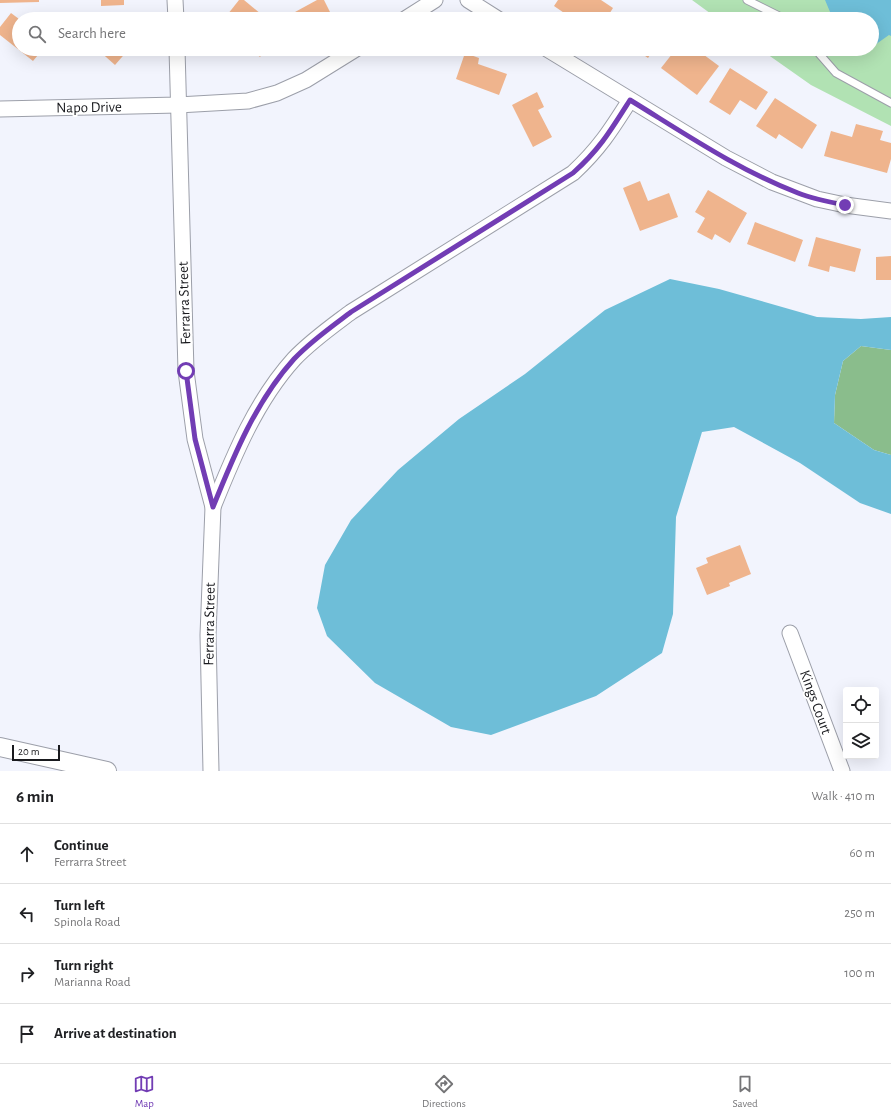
<!DOCTYPE html>
<html lang="en">
<head>
<meta charset="utf-8">
<style>
  :root { --surface:#fff; --page:#f6f6f6; --text:#202124; --muted:#757577; --line:#e0e0e0; --accent:#723db4 }
  body { margin:0; font-family:"Alegreya Sans",sans-serif; background:var(--page); color:var(--text) }
  .controls { position:absolute; right:12px; bottom:12px; display:grid; overflow:hidden; border-radius:4px; box-shadow:0 4px 16px #0002 }
  .controls button { width:36px; height:36px; display:grid; place-items:center; padding:0; border:0; border-bottom:1px solid var(--line); background:var(--surface); color:var(--text); font:20px sans-serif }
  .scale { position:absolute; left:12px; bottom:10px; width:48px; box-sizing:border-box; padding-left:4px; border:2px solid #191a1e; border-top:0; font-size:11px; line-height:14px; white-space:nowrap; color:#191a1e; -webkit-text-stroke:3px #fff; paint-order:stroke }
  .stop { position:absolute; width:12px; height:12px; margin:-9px; border:3px solid #723db4; border-radius:50%; background:#fff }
  .stop.end { background:#723db4; border-color:#fff; box-shadow:0 1px 4px #0008 }
  .list { margin:0; padding:0; list-style:none }
  h2 { display:flex; justify-content:space-between; align-items:center; height:52px; margin:0; padding:0 16px; font-size:17px }
  h2 small { font-size:13px; font-weight:400; color:var(--muted) }
  .list li { display:grid; grid-template-columns:26px 1fr auto; gap:12px; align-items:center; box-sizing:border-box; height:60px; padding:0 16px; border-top:1px solid var(--line) }
  .list b { display:block; font-size:15px; white-space:nowrap }
  .list p { margin:0; font-size:13px; white-space:nowrap; color:var(--muted) }
  .list em { font-size:13px; font-style:normal; color:var(--muted) }
  .icon { flex:none; width:22px; height:22px; fill:none; stroke:currentColor; stroke-width:2; stroke-linecap:round; stroke-linejoin:round }
  .map { position:relative; flex:none; width:891px; height:771px; overflow:hidden }
  .search { position:absolute; background:var(--surface); box-shadow:0 4px 16px #0002; left:12px; right:12px; top:12px; height:44px; display:flex; align-items:center; gap:10px; box-sizing:border-box; padding:0 14px; border-radius:22px; color:var(--muted); font-size:15px }
  .sheet { height:292px; background:var(--surface) }
  nav { display:flex; justify-content:space-around; align-items:center; box-sizing:border-box; height:56px; border-top:1px solid var(--line); background:var(--surface); font-size:11px; color:var(--muted) }
  nav a { display:grid; justify-items:center; gap:2px }
  nav .on { color:var(--accent) }
  .map>svg:first-child { display:block }
  .green { fill:#b1e2b3 }
  .forest { fill:#8abd8c }
  .water { fill:#6ebed8 }
  .building { fill:#efb48d }
  .lines { fill:none; stroke-linecap:round; stroke-linejoin:round }
  .service-casing { stroke:#9c9fa9; stroke-width:9 }
  .minor-casing { stroke:#9c9fa9; stroke-width:17 }
  .tertiary-casing { stroke:#9c9fa9; stroke-width:20 }
  .service { stroke:#fff; stroke-width:7 }
  .minor { stroke:#fff; stroke-width:15 }
  .tertiary { stroke:#fff; stroke-width:18 }
  .route { stroke:#723db4; stroke-width:5 }
  .labels { text-anchor:middle; stroke-width:4; stroke-linejoin:round; paint-order:stroke }
  .street-label { font-size:15px; fill:#191a1e; stroke:#fff }
</style>
</head>
<body>
<div class="map">
<svg width="891" height="771" viewBox="0 0 891 771">
  <rect width="100%" height="100%" fill="#f2f4fd"/>
  <path class="green" d="M692 0H891V126L811 85 760 49H872V19H718Z"/>
  <path class="forest" d="M861 346 891 350V455L874 450 834 423 835 395 843 361Z"/>
  <g class="water">
    <path d="M825 0H891V36L889 35 872 47V19H833Z"/>
    <path d="M670 279 719 289 817 317 861 319 891 317V350L861 346 843 361 835 395 834 423 874 450 891 455V514L860 503 800 463 734 427 702 432 676 517 673 614 662 653 596 696 491 735 451 727 375 683 327 636 317 608 325 565 351 520 398 470 459 419 525 374 605 310Z"/>
  </g>
  <g class="building">
    <path d="M0 0H39V2L0 3Z"/>
    <path d="M101 0H124V5L101 6Z"/>
    <path d="M239 0H244L267 19H224Z"/>
    <path d="M317 0H324L332 16 327 19H285L284 18Z"/>
    <path d="M558 0H601L613 8 606 19H588L579 13 575 19H573L554 6Z"/>
    <path d="M11 13 19 19V49H43L33 61 0 35V27Z"/>
    <path d="M627 14 635 19H623Z"/>
    <path d="M97 49H129L115 65Z"/>
    <path d="M250 49H266L260 57Z"/>
    <path d="M635 49H654L648 58Z"/>
    <path d="M676 49H696L719 66 697 95 661 68Z"/>
    <path d="M465 53 479 58 478 64 507 74 499 95 456 79Z"/>
    <path d="M730 68 768 92 756 110 740 100 730 115 709 102Z"/>
    <path d="M537 92 544 107 538 110 552 137 533 147 512 105Z"/>
    <path d="M775 98 817 125 802 149 779 134 776 139 756 126Z"/>
    <path d="M856 124 883 131 880 140 891 143V159L887 173 824 156 831 131 852 137Z"/>
    <path d="M640 181 648 201 669 193 678 217 640 231 623 188Z"/>
    <path d="M708 190 747 213 730 243 715 234 712 240 697 232 705 218 695 212Z"/>
    <path d="M755 222 803 240 795 262 747 244Z"/>
    <path d="M816 237 861 249 855 272 830 266 829 272 808 266Z"/>
    <path d="M891 256V280H876V257Z"/>
    <path d="M740 545 751 574 729 583 730 586 707 595 696 568 708 563 706 558Z"/>
  </g>
  <g class="lines">
    <g class="service-casing">
      <g id="service">
        <path d="M747 0 785 19"/>
        <path d="M815 49 836 73 891 103"/>
      </g>
    </g>
    <g class="minor-casing">
      <g id="minor">
        <path d="M175 0 176 19"/>
        <path d="M468 0 498 19"/>
        <path d="M405 19 435 0"/>
        <path d="M177 49 186 371 195 439 213 507 208 635 211 771"/>
        <path d="M547 49 726 158 772 182 817 199 845 205 891 211"/>
        <path d="M0 109 178 105 248 101 277 93 306 80 356 49"/>
        <path d="M213 507C234 455 256 401 294 359 311 341 331 327 351 312L573 173C599 149 611 130 630 100"/>
        <path d="M790 633 842 771"/>
      </g>
    </g>
    <g class="tertiary-casing">
      <path id="tertiary" d="M0 747 107 771"/>
    </g>
    <use href="#service" class="service"/>
    <use href="#minor" class="minor"/>
    <use href="#tertiary" class="tertiary"/>
  </g>
  <g class="lines">
    <path class="route" d="M186 371 195 439 213 507C234 455 256 401 294 359 311 341 331 327 351 312L573 173C600 149 611 130 630 100 684 133 738 170 798 193 813 199 829 202 845 205"/>
  </g>
  <g class="labels">
    <g class="street-label">
      <text transform="translate(89 107) rotate(-1)" y="5">Napo Drive</text>
      <text transform="translate(184 303) rotate(-92)" y="5">Ferrarra Street</text>
      <text transform="translate(209 624) rotate(-89)" y="5">Ferrarra Street</text>
      <text transform="translate(816 702) rotate(70)" y="5">Kings Court</text>
    </g>
  </g>
</svg>
<div class="controls">
<button><svg class="icon" aria-label="locate" viewBox="0 0 24 24"><circle cx="12" cy="12" r="6"/><path d="M12 2v4M12 18v4M2 12h4M18 12h4"/></svg></button>
<button><svg class="icon" aria-label="layers" viewBox="0 0 24 24"><path d="M12 4l9 5-9 5-9-5zM3 14l9 5 9-5"/></svg></button>
</div>
<div class="scale">20 m</div>
<div class="stop" style="left:186px;top:371px"></div>
<div class="stop end" style="left:845px;top:205px"></div>
<div class="search"><svg class="icon" aria-label="search" viewBox="0 0 24 24"><circle cx="10" cy="10" r="6"/><path d="M15 15l6 6"/></svg>Search here</div>
</div>
<section class="sheet">
<h2>6 min<small>Walk · 410 m</small></h2>
<ul class="list">
<li><svg class="icon" aria-label="ahead" viewBox="0 0 24 24"><path d="M12 20V5M6 11l6-6 6 6"/></svg><div><b>Continue</b><p>Ferrarra Street</p></div><em>60 m</em></li>
<li><svg class="icon" aria-label="left" viewBox="0 0 24 24"><path d="M17 20v-9H6M10 6l-5 5 5 5"/></svg><div><b>Turn left</b><p>Spinola Road</p></div><em>250 m</em></li>
<li><svg class="icon" aria-label="right" viewBox="0 0 24 24"><path d="M7 20v-9h11M14 6l5 5-5 5"/></svg><div><b>Turn right</b><p>Marianna Road</p></div><em>100 m</em></li>
<li><svg class="icon" aria-label="arrive" viewBox="0 0 24 24"><path d="M6 21V4h12l-3 4 3 4H6"/></svg><div><b>Arrive at destination</b></div></li>
</ul>
</section>
<nav>
<a class="on"><svg class="icon" aria-label="map" viewBox="0 0 24 24"><path d="M3 6l6-2 6 2 6-2v14l-6 2-6-2-6 2zM9 4v14M15 6v14"/></svg>Map</a>
<a><svg class="icon" aria-label="directions" viewBox="0 0 24 24"><path d="M12 3l9 9-9 9-9-9zM9 14v-3h6M13 9l2 2-2 2"/></svg>Directions</a>
<a><svg class="icon" aria-label="saved" viewBox="0 0 24 24"><path d="M7 4h10v16l-5-4-5 4z"/></svg>Saved</a>
</nav>
</body>
</html>
